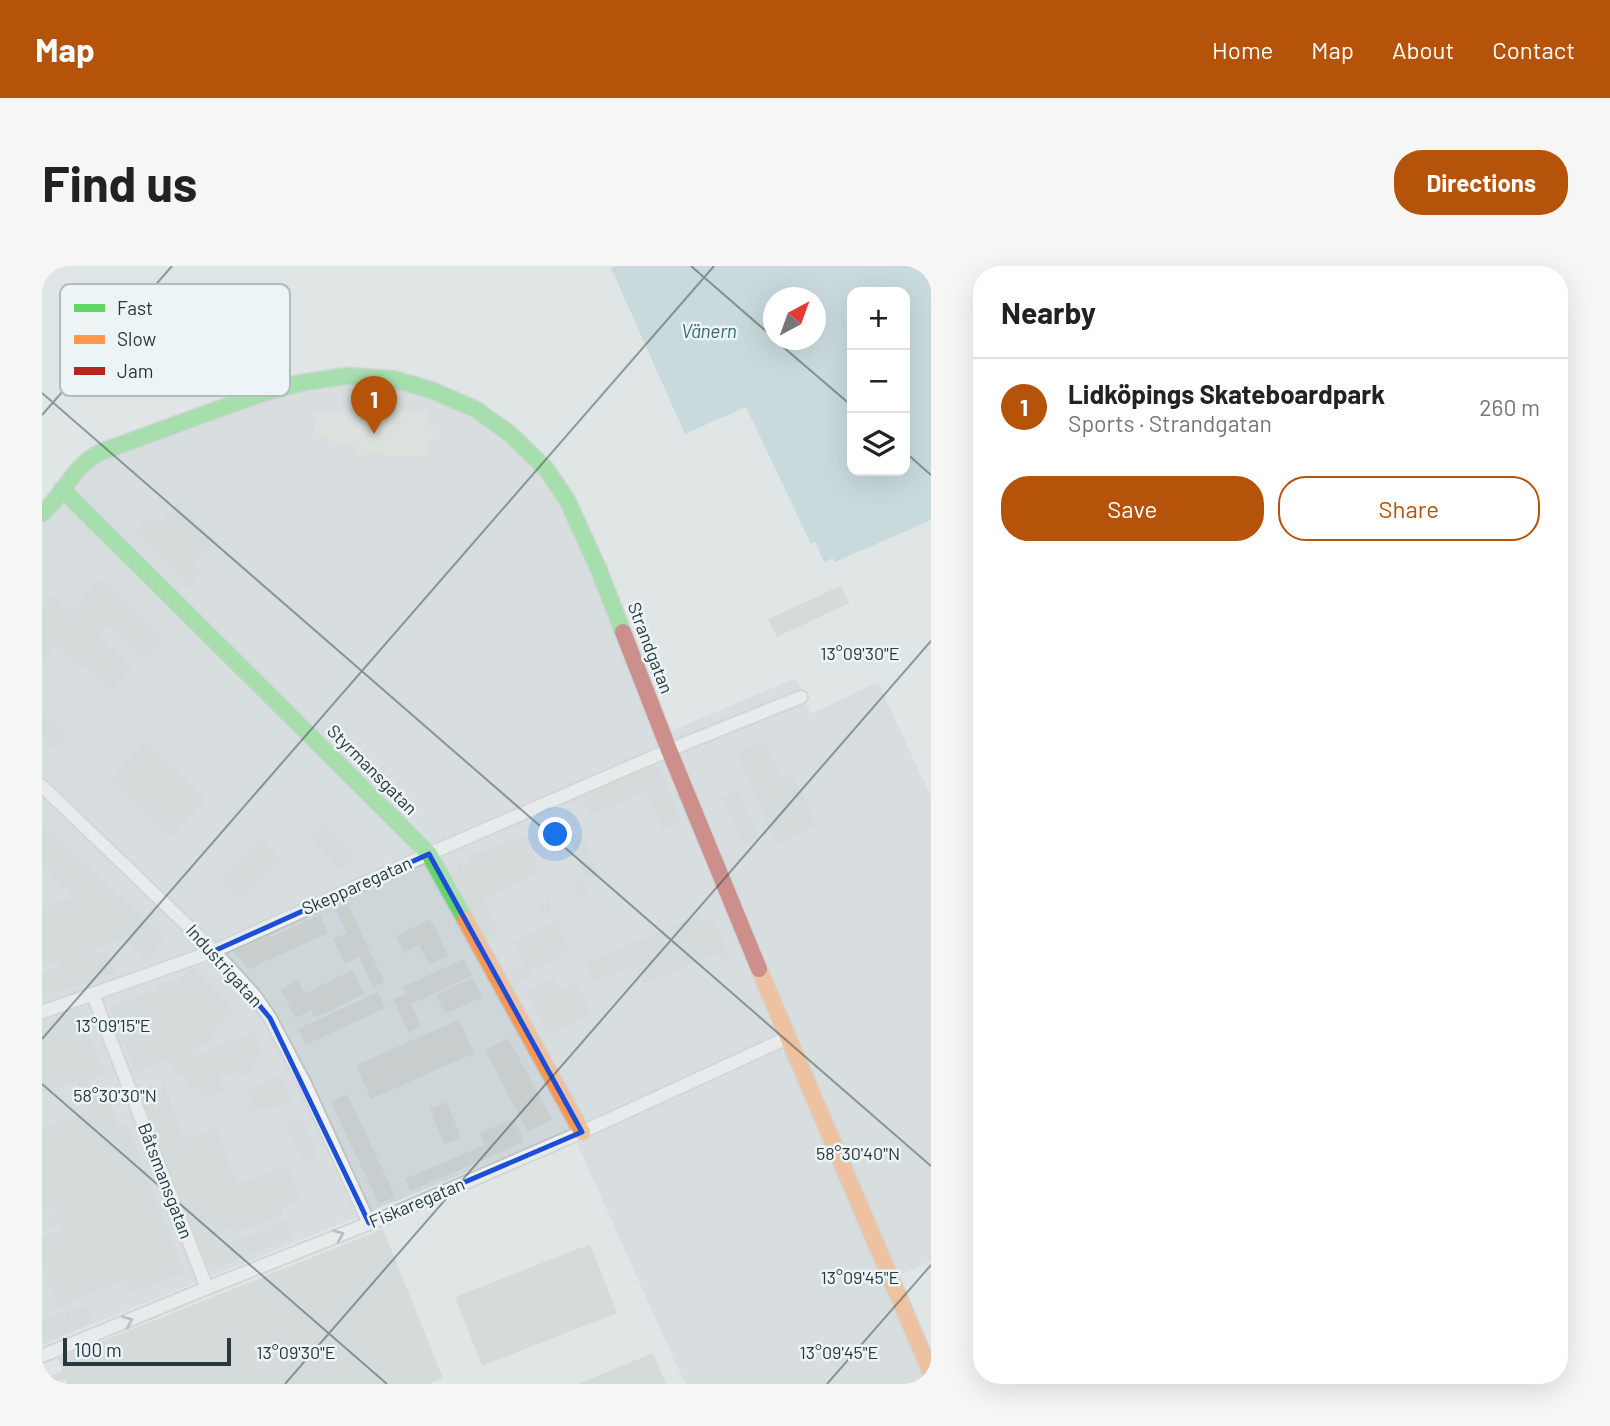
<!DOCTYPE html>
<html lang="en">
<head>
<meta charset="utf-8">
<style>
  :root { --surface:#fff; --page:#f6f6f6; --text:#222; --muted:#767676; --line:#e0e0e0; --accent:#b45309 }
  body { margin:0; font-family:Barlow,sans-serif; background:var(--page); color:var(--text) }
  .controls { position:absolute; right:21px; top:21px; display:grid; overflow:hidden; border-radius:14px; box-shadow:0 7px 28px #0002 }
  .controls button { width:63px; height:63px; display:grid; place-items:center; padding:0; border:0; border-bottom:2px solid var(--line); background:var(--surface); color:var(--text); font:35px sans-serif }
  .compass { position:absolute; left:721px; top:21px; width:63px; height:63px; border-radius:50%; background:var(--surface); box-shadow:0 7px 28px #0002; rotate:41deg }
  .scale { position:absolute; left:21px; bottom:18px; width:168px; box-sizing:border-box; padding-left:7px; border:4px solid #27393f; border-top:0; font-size:19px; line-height:24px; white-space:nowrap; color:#27393f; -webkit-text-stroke:5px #edf4f6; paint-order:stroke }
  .you { position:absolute; left:514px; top:569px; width:24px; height:24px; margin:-18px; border:5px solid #fff; border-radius:50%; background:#1a73e8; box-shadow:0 0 0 10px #1a73e833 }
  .badge { display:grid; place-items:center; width:46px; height:46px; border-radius:50%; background:var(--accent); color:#fff; font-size:23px; font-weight:700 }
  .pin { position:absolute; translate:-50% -58px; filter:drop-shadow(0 2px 4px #0008) }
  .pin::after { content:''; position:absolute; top:37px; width:24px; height:21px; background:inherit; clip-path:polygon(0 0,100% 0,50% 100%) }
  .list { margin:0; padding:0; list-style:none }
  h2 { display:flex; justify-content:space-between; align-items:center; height:91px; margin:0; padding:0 28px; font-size:30px }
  h2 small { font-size:23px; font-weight:400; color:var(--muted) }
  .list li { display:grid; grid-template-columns:46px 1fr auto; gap:21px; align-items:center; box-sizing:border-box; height:98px; padding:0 28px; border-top:2px solid var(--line) }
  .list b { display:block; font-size:26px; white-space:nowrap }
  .list p { margin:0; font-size:23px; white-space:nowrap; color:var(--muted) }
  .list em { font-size:23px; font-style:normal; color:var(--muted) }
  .actions { display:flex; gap:14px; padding:21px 28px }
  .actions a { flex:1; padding:16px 0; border:2px solid var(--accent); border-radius:28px; text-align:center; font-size:24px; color:var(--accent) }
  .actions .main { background:var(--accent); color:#fff }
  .icon { flex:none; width:38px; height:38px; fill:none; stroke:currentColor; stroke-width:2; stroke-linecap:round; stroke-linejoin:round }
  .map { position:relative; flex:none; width:889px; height:1118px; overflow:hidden; border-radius:28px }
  header { display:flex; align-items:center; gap:42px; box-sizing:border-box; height:98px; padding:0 35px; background:var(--accent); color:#fff }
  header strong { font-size:33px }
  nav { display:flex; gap:38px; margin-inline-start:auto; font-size:24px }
  .intro { display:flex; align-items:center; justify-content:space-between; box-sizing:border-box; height:168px; padding:0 42px }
  h1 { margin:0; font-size:49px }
  .button { padding:18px 32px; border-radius:28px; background:var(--accent); color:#fff; font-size:24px; font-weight:700 }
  main { display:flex; gap:42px; padding:0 42px }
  aside { flex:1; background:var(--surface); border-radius:28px; box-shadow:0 7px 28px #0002 }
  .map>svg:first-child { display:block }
  .built { fill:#ced6d9 }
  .green { fill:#d4dbd1 }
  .water { fill:#adcdd2; fill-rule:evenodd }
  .building { fill:#c8cdce }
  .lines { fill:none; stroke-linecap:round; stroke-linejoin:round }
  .street-casing { stroke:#bec3c4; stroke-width:16 }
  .fast-casing { stroke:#bec3c4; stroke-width:19 }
  .slow-casing { stroke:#bec3c4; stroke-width:19 }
  .jam-casing { stroke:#bec3c4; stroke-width:19 }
  .street { stroke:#f0f2f2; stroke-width:12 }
  .fast { stroke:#63d668; stroke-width:16 }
  .slow { stroke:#ff974d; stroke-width:16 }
  .jam { stroke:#b3261e; stroke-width:16 }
  .oneway { stroke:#8c9698 }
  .marked { fill:none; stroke:#1d4ed8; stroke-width:5; stroke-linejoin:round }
  .ticks { fill:none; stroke:#27393f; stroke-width:2; stroke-opacity:0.45 }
  .labels { text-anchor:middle; stroke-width:5; stroke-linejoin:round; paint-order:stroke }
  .street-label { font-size:18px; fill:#27393f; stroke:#edf4f6 }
  .water-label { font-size:19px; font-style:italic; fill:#306974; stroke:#edf4f6 }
  .key { fill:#edf4f6; stroke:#b2bcbf; stroke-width:2 }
  .key-label { font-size:19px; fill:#27393f }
  .ticks-label { font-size:18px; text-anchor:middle; fill:#27393f; stroke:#edf4f6; stroke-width:5; stroke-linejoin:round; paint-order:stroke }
</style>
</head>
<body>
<header>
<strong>Map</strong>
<nav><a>Home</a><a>Map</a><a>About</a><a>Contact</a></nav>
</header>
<div class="intro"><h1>Find us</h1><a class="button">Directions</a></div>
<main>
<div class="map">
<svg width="889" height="1118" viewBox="0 0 889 1118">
  <rect width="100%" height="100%" fill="#e0e5e6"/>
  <path class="built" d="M312 117 355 123 389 131 426 148 460 171 491 202 515 236 538 282 558 328 614 471 754 412 769 448 836 416 889 531V995L841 1017 884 1118H643L529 864 0 1079V258L16 244 45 199 242 127Z"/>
  <path class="green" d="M385 144 387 158 393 166 382 190 314 189 312 178 298 179 285 172 273 170 271 147Z"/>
  <path class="water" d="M573 0H889V254L793 296 791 292 782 296 773 276 769 278 704 141 643 168 569 2ZM810 26H863V205H810ZM732 32H774V74H732Z"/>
  <g class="building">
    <path d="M135 237 173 275 151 297 161 307 147 321 92 266 107 250 114 258Z"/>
    <path d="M60 311 122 373 101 394 66 360 57 369 91 402 68 425 42 399 38 404 15 381 0 397V340L11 329 30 348 41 337 38 333Z"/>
    <path d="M799 320 807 337 735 371 726 353Z"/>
    <path d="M0 446 25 469 11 484 0 473Z"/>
    <path d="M722 474 740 514 752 509 775 560 734 578 694 487Z"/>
    <path d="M103 475 165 533 129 571 67 513Z"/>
    <path d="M608 499 619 503 639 557 620 564 604 525 547 550 539 531Z"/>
    <path d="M696 524 717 572 701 579 679 531Z"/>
    <path d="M0 556 124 673 104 695 81 673 49 684 50 689 65 684 74 707 0 733V707L19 701 17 695 0 701V641L31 631 0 602Z"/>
    <path d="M280 558 314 590 300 605 267 573Z"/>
    <path d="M533 568 535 573 541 571 555 608 543 613 527 570Z"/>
    <path d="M484 569 497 607 441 635 458 665 444 672 411 610 416 607 414 601 428 595 426 590Z"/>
    <path d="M219 572 239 592 197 635 177 615Z"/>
    <path d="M541 613 547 627 537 631 532 617Z"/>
    <path d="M507 635 511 645 498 649 495 639Z"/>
    <path d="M305 636 342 716 331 721 317 691 303 698 291 673 305 667 293 642Z"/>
    <path d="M278 649 286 667 207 703 191 685 228 668 229 671Z"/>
    <path d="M656 650 658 656 671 650 689 693 679 697 674 688 602 718 594 699 551 716 543 697Z"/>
    <path d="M389 653 406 690 387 699 377 679 362 687 354 670Z"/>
    <path d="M514 655 529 684 488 706 490 709 471 719 465 707 482 698 471 677Z"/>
    <path d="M422 693 430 710 369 738 379 761 366 766 351 733 364 728 361 721Z"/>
    <path d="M151 701 194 744 170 767 174 774 149 784 151 790 211 766 222 789 209 796 213 803 199 808 198 806 185 812 183 807 177 810 183 825 161 834 156 820 147 824 141 809 136 811 128 793 93 806 68 741 116 722 114 719 131 714 134 717Z"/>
    <path d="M310 704 322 728 273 752 269 744 253 752 239 723 256 714 263 728Z"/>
    <path d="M431 712 440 731 403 748 394 729Z"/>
    <path d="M512 712 518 724 534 716 550 748 507 770 485 725Z"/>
    <path d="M336 726 343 742 264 779 256 763Z"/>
    <path d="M38 743 63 807 47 814 55 834 65 830 77 861 85 858 143 1007 89 1027 84 1014 16 1040 0 999V971L20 963 18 958 0 965V951L14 946 12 941 0 946V862L44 845 33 815 0 827V757Z"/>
    <path d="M417 754 432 787 329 833 314 799Z"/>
    <path d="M466 772 510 853 486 866 443 784Z"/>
    <path d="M239 809 251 834 225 845 223 841 209 847 205 840 210 838 204 825Z"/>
    <path d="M111 818 113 823 123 819 143 873 174 861 196 918 246 899 260 935 239 942 241 949 193 967 190 962 171 969 176 982 227 962 229 967 232 966 230 961 245 955 251 972 236 977 234 972 232 973 234 978 170 1003 169 1000 164 1002 95 824Z"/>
    <path d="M305 828 353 930 337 938 289 836Z"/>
    <path d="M405 836 419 872 402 879 388 843Z"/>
    <path d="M258 851 276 891 261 897 243 857Z"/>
    <path d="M472 853 482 876 368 925 363 913 443 879 438 867Z"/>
    <path d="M341 963 401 1112 386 1118H25L23 1113 9 1118H0V1104L3 1112 21 1105 16 1093Z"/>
    <path d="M548 978 575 1047 440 1100 413 1031Z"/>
    <path d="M44 1039 51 1057 0 1078V1054L20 1046 24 1055 25 1054 22 1048Z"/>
    <path d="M611 1087 624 1118H536Z"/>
  </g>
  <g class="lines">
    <g class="street-casing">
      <g id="street">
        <path d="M0 520 172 685 213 730 228 752 263 818 327 957"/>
        <path d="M51 729 165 1022"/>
        <path d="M0 746 172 685 387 588 627 484 759 431"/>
        <path d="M0 1090 165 1022 351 948 540 866 745 772"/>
      </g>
    </g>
    <g class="fast-casing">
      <g id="fast">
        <path d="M20 223 387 588 423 653"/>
        <path d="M0 248C23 227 30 201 59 186L218 128 259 117 304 110 351 113 389 124 433 143 468 168 504 203 525 234 556 302 581 366"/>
      </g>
    </g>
    <g class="slow-casing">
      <g id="slow">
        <path d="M423 653 540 866"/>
        <path d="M717 703 889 1107"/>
      </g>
    </g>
    <g class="jam-casing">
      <path id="jam" d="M581 366 627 484 717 703"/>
    </g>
    <use href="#street" class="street"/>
    <use href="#fast" class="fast"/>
    <use href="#slow" class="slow"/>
    <use href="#jam" class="jam"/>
  </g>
  <defs><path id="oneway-chevron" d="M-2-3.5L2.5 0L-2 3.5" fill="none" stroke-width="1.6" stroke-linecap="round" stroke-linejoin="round" transform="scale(1.75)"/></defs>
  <g class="oneway">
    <use href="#oneway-chevron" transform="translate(297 969) rotate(-22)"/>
    <use href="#oneway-chevron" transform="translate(86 1055) rotate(-23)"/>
  </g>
  <path d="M0 0H889V1118H0ZM387 588 540 866 327 957 228 752 172 685Z" fill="#e0e5e6" fill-opacity=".55" fill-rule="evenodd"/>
  <path class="marked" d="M387 588 540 866 327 957 228 752 172 685Z"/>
  <path class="ticks" d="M649 0 732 72M733 74 810 140M0 127 889 900M0 149 130 0M863 186 889 209M0 773 672 0M0 818 345 1118M243 1118 889 375M785 1118 889 999"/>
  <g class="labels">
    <g class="street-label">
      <text transform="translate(608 382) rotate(69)" y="6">Strandgatan</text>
      <text transform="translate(330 504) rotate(45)" y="6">Styrmansgatan</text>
      <text transform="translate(315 620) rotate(-24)" y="6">Skepparegatan</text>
      <text transform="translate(182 700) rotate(48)" y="6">Industrigatan</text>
      <text transform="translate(123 915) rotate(69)" y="6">Båtsmansgatan</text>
      <text transform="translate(375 937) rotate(-23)" y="6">Fiskaregatan</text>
    </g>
    <g class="water-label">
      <text x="667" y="72">Vänern</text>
    </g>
  </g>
  <rect x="18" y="18" width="230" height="112" rx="10" class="key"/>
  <rect x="32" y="38" width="31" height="8" fill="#63d668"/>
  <rect x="32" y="69" width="31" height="9" fill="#ff974d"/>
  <rect x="32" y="101" width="31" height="8" fill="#b3261e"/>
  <g class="key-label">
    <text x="75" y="49">Fast</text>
    <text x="75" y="80">Slow</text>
    <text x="75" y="112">Jam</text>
  </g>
  <g class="ticks-label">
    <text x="818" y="394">13°09'30"E</text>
    <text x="71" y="766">13°09'15"E</text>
    <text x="73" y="836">58°30'30"N</text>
    <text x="816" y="894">58°30'40"N</text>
    <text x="818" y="1018">13°09'45"E</text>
    <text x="254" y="1093">13°09'30"E</text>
    <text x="797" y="1093">13°09'45"E</text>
  </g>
</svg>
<div class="controls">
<button>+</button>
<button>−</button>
<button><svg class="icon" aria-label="layers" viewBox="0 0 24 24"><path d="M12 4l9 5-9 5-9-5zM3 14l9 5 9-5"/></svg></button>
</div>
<svg class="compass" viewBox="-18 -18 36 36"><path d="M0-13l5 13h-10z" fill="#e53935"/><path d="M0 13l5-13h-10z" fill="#767676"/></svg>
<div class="scale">100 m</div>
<div class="you"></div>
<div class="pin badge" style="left:332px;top:168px">1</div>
</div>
<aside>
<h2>Nearby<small></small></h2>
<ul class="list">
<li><span class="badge">1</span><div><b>Lidköpings Skateboardpark</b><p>Sports · Strandgatan</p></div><em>260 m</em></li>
</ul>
<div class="actions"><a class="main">Save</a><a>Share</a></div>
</aside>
</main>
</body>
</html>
